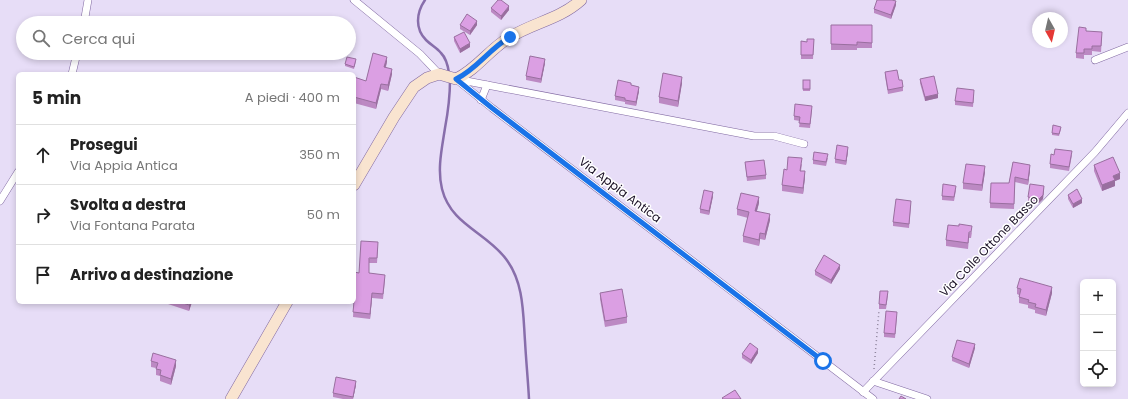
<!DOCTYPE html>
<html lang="it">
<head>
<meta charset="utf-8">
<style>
  :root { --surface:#fff; --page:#f2f2f2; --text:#222; --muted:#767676; --line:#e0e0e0 }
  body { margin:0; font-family:Poppins,sans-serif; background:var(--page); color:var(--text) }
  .controls { position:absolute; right:12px; bottom:12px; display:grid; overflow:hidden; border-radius:6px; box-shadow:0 2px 6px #0003 }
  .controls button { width:36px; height:36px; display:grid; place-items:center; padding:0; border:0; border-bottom:1px solid var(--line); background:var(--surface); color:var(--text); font:20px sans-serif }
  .compass { position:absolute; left:1032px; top:12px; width:36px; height:36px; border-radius:50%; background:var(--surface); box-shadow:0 2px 6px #0003; rotate:172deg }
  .stop { position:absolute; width:12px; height:12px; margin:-9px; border:3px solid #1a73e8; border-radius:50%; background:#fff }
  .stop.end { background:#1a73e8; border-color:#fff; box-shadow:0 1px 4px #0008 }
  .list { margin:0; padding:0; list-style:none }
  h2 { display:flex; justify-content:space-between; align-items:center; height:52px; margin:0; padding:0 16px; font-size:17px }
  h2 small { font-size:13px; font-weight:400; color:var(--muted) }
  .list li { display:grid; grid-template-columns:26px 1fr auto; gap:12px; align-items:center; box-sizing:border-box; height:60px; padding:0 16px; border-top:1px solid var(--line) }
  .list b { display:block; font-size:15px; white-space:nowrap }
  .list p { margin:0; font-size:13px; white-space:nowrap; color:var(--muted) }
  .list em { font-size:13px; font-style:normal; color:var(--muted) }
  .icon { flex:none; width:22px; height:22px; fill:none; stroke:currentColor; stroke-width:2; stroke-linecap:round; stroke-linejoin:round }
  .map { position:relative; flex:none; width:1128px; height:399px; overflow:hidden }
  .search { position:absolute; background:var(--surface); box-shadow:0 2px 6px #0003; left:16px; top:16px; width:340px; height:44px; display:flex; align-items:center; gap:10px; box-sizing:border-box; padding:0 14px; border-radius:22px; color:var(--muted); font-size:15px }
  .panel { position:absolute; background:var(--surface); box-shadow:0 2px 6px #0003; left:16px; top:72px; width:340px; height:232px; border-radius:6px }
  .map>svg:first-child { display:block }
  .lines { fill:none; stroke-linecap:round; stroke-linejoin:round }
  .stream { stroke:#886eab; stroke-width:2.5 }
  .street-casing { stroke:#8169a2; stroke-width:8 }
  .secondary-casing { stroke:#8169a2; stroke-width:12 }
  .path { stroke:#8f859d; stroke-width:1.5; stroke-dasharray:1 3; stroke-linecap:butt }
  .street { stroke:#fff; stroke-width:7 }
  .secondary { stroke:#f9e4d0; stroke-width:11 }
  .wall { fill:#bc89c3 }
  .shaded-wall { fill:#996f9f }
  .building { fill:#db9fe3; stroke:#996f9f }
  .route { stroke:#1a73e8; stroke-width:5 }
  .labels { text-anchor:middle; stroke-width:3; stroke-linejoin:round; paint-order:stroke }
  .street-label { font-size:12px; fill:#1a1026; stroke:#fff }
</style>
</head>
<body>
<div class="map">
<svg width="1128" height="399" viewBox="0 0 1128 399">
  <rect width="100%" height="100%" fill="#e7ddf7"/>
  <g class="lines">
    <g class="stream">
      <path d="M425 0C416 13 415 29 426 40 431 45 437 48 441 53 446 58 448 66 449 73"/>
      <path d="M450 80C450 96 448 112 445 128 442 148 437 169 442 189 451 225 486 232 506 259 524 283 523 313 525 341 526 360 528 380 529 399"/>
    </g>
    <g class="street-casing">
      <g id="street">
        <path d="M354 0 420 54 439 74"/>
        <path d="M84 23 88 0"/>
        <path d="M1095 60 1128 47"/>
        <path d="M72 74 77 53"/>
        <path d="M456 79 492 108 873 399"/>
        <path d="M456 79 754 136H774L804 144"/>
        <path d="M481 100 487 85"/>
        <path d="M0 201 18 172"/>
        <path d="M873 381 927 399"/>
        <path d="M863 392 1095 152 1128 113"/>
      </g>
    </g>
    <g class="secondary-casing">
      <g id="secondary">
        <path d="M354 185 394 117 414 87 427 78 439 74 456 79C476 70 489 50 507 39 531 23 559 20 581 0"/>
        <path d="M231 399 287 302"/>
      </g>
    </g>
    <path class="path" d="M874 369 879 310"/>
    <use href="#street" class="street"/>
    <use href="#secondary" class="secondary"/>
  </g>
  <g class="wall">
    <path d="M896 5 891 19 874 13V9Z"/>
    <path d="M491 8 509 10 501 20 491 12Z"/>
    <path d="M460 25H477L470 35 460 29Z"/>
    <path d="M831 25H872V48H857V50H831Z"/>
    <path d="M1086 31 1102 37 1101 52 1092 51V55H1084V59L1076 58V53Z"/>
    <path d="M454 37 470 47 460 53 454 41Z"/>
    <path d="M814 39 813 59H801V41L807 42Z"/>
    <path d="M356 61 354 69 345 66V64Z"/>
    <path d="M387 62 386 67 392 74 388 91 381 89 376 109 354 103V77L366 81Z"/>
    <path d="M545 63 541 83 526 80V76Z"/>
    <path d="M885 72 899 80 903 87V91L888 94 885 76Z"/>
    <path d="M920 79 938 98 925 101 920 83Z"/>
    <rect x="803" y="80" width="7" height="11"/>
    <path d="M682 83 678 107 659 103V97Z"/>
    <path d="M631 85 639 91 636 106 625 104V102L615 100V96Z"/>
    <path d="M974 94 973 107 955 105V101Z"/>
    <path d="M812 110 810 128 799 127 800 121 794 120V116Z"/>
    <path d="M1061 129 1059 136 1052 135V133Z"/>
    <path d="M848 151 846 165 835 163V159Z"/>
    <path d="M1072 155 1069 171 1050 168V164Z"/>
    <path d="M828 158 826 166 813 164V160Z"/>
    <path d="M745 162 766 175V179L747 181Z"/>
    <path d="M1013 162 1030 170 1028 185 1015 182 1014 209 990 208V203L1009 183Z"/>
    <path d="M802 164 801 171 805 177 803 194 782 191V185L787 170Z"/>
    <path d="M1094 165 1120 179 1115 181V186L1102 191 1094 171Z"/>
    <path d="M985 172 982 191 963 189V183Z"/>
    <path d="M956 190 954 201 942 200V196Z"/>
    <path d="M1044 190 1043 199 1039 203 1028 201V197Z"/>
    <path d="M1068 195 1082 203 1073 208 1068 199Z"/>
    <path d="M713 196 709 215 700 213V209Z"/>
    <path d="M759 203 757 211 770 220 765 240 760 239 759 246 743 242V236L748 218 737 215V209Z"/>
    <path d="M911 205 909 228 893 226V222Z"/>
    <path d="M972 232 971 238H969L968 249 946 246V240Z"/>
    <path d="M378 247 377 263H369V273L385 280 383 299 372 298 370 319 353 317 354 297V272L359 273Z"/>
    <path d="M840 269 831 284 815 275V271Z"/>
    <path d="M1017 288 1052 293 1046 316 1035 313V310L1028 308V305L1019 303V295L1017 294Z"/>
    <path d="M600 293 627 317V323L605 327 600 299Z"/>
    <path d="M888 295 886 309H879V304Z"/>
    <path d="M162 302H192L189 311Z"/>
    <path d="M897 316 895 338 884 337V333Z"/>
    <path d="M975 348 969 368 952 361V357Z"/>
    <path d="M758 353 751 364 742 358V354Z"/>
    <path d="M151 361 176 366 171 385 160 381V376L156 375V368L151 367Z"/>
    <path d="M356 385 353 399H343L333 397V393Z"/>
  </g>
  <g class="shaded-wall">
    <path d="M896 1V5L891 19V15Z"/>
    <path d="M509 6V10L501 20V16Z"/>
    <path d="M477 21V25L470 35V31Z"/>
    <path d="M470 43V47L460 53V49Z"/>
    <path d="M387 57V62L384 72V67Z"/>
    <path d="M545 59V63L541 83V79Z"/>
    <path d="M392 69V74L388 91V85Z"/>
    <path d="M682 77V83L678 107V101Z"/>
    <path d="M381 84V89L376 109V103Z"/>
    <path d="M639 87V91L636 106V102Z"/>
    <path d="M938 94V98L925 101V97Z"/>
    <path d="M848 147V151L846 165V161Z"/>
    <path d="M1030 165V170L1028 185V180Z"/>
    <path d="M985 166V172L982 191V185Z"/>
    <path d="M805 171V177L803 194V188Z"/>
    <path d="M1120 173V179L1115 181V186L1102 191V185L1113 176Z"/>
    <path d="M1044 186 1043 199 1039 203V199Z"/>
    <path d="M713 192V196L709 215V211Z"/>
    <path d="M759 197V203L755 217V211Z"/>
    <path d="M1082 199V203L1073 208V204Z"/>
    <path d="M770 214V220L765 240V234Z"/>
    <path d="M760 233V239L759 246V240Z"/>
    <path d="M840 265V269L831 284V280Z"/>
    <path d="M1052 287V293L1046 316V310Z"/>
    <path d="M372 293V298L370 319V314Z"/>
    <path d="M190 302H192L189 311V305Z"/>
    <path d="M975 344V348L969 368V364Z"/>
    <path d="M758 349V353L751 364V360Z"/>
    <path d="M176 360V366L171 385V379Z"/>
    <path d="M356 381V385L353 399V397Z"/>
  </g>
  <g class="building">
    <path d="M498 0H501L509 6 501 16 491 8Z"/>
    <path d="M877 0H892L896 1 891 15 874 9Z"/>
    <path d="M467 14 477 21 470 31 460 25Z"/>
    <path d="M831 25H872V43L857 42V45L831 44Z"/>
    <path d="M1079 27 1086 28V31L1102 32 1101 46H1092V49H1084V53H1076Z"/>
    <path d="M464 32 470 43 460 49 454 37Z"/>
    <path d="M807 39H814L813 55H801V41L807 42Z"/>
    <path d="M373 53 387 57 384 67 392 69 388 85 381 84 376 103 354 97V77L366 81Z"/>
    <path d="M530 56 545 59 541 79 526 76Z"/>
    <path d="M347 57 356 59 354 67 345 64Z"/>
    <path d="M897 70 899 80H902L903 87 888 90 885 72Z"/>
    <path d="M663 73 682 77 678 101 659 97Z"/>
    <path d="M934 76 938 94 925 97 920 79Z"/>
    <path d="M618 80 631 83V85L639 87 636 102 625 100V98L615 96Z"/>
    <rect x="803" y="80" width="7" height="9"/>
    <path d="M957 88 974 90 973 103 955 101Z"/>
    <path d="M795 104 812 106 810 124 799 123 800 117 794 116Z"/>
    <path d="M1053 125 1061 127 1059 134 1052 133Z"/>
    <path d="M837 145 848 147 846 161 835 159Z"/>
    <path d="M1055 149 1072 151 1069 167 1050 164 1051 154 1054 155Z"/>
    <path d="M814 152 828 154 826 162 813 160Z"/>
    <path d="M788 157 802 158 800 171H805L803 188 782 185 784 169 787 170Z"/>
    <path d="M1113 157 1120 173 1113 176 1115 180 1102 185 1094 165Z"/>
    <path d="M764 160 766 175 747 177 745 162Z"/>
    <path d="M1013 162 1030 165 1028 180 1015 177 1014 204 990 203 991 183H1009Z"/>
    <path d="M966 164 985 166 982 185 963 183Z"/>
    <path d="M943 184 956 186 954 197 942 196Z"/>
    <path d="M1030 184 1044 186 1043 195 1039 199 1028 197Z"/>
    <path d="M1077 189 1082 199 1073 204 1068 195Z"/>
    <path d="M704 190 713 192 709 211 700 209Z"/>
    <path d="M741 193 759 197 755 211 770 214 765 234 760 233 759 240 743 236 749 212 737 209Z"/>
    <path d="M896 199 911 201 909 224 893 222Z"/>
    <path d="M959 224 972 226 971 232H969L968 243 946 240 948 225 959 226Z"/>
    <path d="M361 241 378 242 377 258H369V273L385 275 383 294 372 293 370 314 353 312 355 292H354V272L359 273Z"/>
    <path d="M824 255 840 265 831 280 815 271Z"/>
    <path d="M1020 278 1052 287 1046 310 1035 307 1036 304 1028 302 1029 300 1019 297 1021 289 1017 288Z"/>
    <path d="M622 289 627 317 605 321 600 293Z"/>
    <path d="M880 291H888L886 305 879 304Z"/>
    <path d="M180 302H190L189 305Z"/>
    <path d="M886 311 897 312 895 334 884 333Z"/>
    <path d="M957 340 975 344 969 364 952 357Z"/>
    <path d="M750 343 758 349 751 360 742 354Z"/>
    <path d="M153 353 176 360 171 379 160 375 161 370 156 369 158 363 151 361Z"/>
    <path d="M336 377 356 381 353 397 333 393Z"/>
    <path d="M735 390 741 399H723L722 398Z"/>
    <path d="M901 396 906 399H899Z"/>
  </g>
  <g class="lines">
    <path class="route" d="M510 37C490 48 477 69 456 79L492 108 823 361"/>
  </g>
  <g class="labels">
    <g class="street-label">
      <text transform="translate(620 190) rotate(37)" y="4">Via Appia Antica</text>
      <text transform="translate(989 246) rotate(-46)" y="4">Via Colle Ottone Basso</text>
    </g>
  </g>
</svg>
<div class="controls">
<button>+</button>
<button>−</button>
<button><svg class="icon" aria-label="locate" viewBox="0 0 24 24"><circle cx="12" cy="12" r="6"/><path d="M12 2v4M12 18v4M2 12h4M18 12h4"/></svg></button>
</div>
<svg class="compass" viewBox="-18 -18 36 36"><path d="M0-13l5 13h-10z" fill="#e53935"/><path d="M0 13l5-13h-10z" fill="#767676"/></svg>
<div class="stop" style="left:823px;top:361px"></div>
<div class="stop end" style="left:510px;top:37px"></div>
<div class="search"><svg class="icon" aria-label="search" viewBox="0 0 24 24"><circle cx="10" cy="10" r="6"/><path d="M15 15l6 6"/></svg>Cerca qui</div>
<section class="panel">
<h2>5 min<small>A piedi · 400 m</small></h2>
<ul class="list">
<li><svg class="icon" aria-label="ahead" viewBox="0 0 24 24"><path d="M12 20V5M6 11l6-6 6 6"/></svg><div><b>Prosegui</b><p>Via Appia Antica</p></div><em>350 m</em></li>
<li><svg class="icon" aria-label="right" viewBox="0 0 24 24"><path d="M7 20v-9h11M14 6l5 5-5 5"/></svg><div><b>Svolta a destra</b><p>Via Fontana Parata</p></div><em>50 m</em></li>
<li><svg class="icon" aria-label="arrive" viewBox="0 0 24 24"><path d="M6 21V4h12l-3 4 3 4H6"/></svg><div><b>Arrivo a destinazione</b></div></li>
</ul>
</section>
</div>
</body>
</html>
